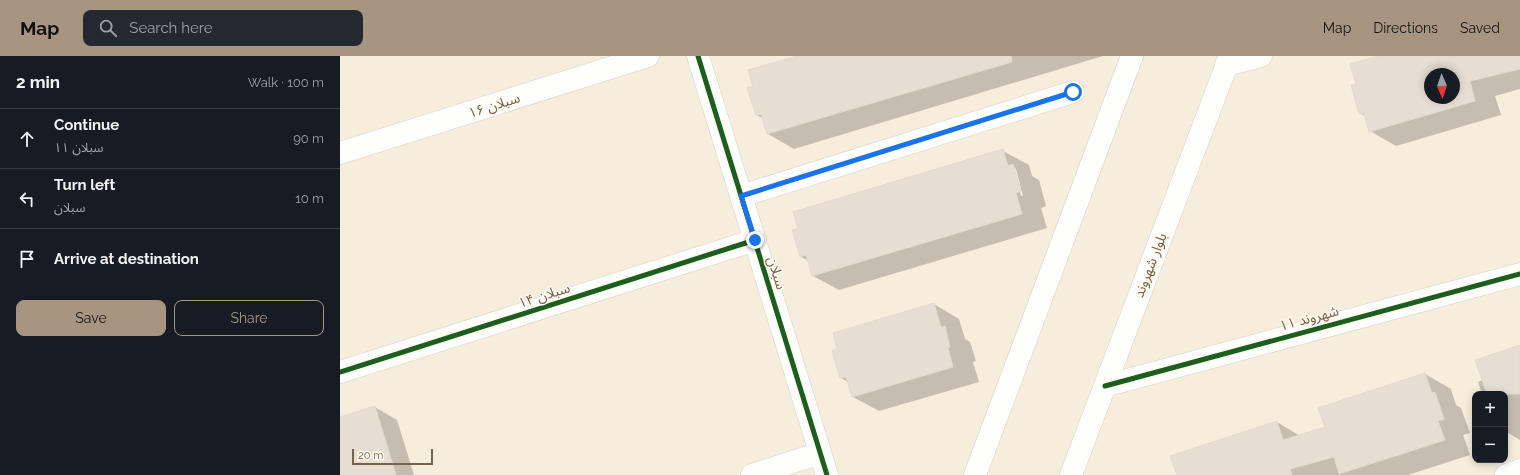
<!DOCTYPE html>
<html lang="en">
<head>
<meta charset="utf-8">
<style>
  :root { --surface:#171b24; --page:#242831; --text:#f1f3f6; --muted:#9ea1a6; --line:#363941; --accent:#a79581 }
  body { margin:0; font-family:Raleway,"Noto Sans Arabic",sans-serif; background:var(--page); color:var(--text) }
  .controls { position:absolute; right:12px; bottom:12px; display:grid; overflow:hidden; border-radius:8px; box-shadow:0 2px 10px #0003 }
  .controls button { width:36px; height:36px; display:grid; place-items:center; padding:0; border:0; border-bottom:1px solid var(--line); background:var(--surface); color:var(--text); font:20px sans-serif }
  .compass { position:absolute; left:1084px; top:12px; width:36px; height:36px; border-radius:50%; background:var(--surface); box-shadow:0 2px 10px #0003; rotate:178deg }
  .scale { position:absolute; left:12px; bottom:10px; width:81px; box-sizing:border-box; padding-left:4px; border:2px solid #7b6148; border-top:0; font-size:11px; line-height:14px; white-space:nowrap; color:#7b6148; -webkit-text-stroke:3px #fffbf0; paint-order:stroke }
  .stop { position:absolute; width:12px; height:12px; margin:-9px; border:3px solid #1a73e8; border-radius:50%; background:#fff }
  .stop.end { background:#1a73e8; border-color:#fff; box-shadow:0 1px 4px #0008 }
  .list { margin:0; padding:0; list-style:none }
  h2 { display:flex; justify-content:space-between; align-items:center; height:52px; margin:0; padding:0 16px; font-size:17px }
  h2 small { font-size:13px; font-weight:400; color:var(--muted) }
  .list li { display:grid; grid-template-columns:26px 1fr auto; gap:12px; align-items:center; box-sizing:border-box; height:60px; padding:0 16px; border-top:1px solid var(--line) }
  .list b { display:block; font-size:15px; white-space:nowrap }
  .list p { margin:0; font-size:13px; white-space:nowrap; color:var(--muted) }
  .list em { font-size:13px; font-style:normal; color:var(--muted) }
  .actions { display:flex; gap:8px; padding:12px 16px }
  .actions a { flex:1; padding:9px 0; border:1px solid var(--accent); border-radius:8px; text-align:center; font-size:14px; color:var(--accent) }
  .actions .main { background:var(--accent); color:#111 }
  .icon { flex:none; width:22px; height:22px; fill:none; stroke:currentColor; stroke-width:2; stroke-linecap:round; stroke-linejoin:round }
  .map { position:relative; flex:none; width:1180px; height:419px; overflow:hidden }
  header { display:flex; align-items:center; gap:24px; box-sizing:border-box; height:56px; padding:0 20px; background:var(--accent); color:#111 }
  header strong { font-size:19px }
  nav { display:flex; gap:22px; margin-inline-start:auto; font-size:14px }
  .search { width:280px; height:36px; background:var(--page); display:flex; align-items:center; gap:10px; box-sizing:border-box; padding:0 14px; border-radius:8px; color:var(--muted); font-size:15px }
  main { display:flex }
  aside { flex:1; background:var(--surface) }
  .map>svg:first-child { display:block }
  .residential { fill:#f6eddc; fill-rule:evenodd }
  .shadow { fill:#0003; fill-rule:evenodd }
  .building { fill:#e6ded3; stroke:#e2dace; fill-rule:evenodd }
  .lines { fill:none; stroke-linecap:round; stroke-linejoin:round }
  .minor-casing { stroke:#d8d2ca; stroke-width:23 }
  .tertiary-casing { stroke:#d8d2ca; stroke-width:23 }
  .secondary-casing { stroke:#d8d1c7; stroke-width:23 }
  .minor { stroke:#fefefc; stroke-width:22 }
  .tertiary { stroke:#fefefc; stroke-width:22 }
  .secondary { stroke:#fefefc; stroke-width:22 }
  .cycleway-casing { stroke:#fffbf0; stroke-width:8 }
  .cycleway { stroke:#1b5e20; stroke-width:5 }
  .route { stroke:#1a73e8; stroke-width:5 }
  .labels { text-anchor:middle; stroke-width:3; stroke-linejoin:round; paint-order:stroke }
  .street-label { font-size:14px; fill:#7b6148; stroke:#fffbf0 }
</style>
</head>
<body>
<header>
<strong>Map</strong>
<div class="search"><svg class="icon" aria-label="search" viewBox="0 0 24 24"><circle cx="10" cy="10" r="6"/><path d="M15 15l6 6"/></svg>Search here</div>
<nav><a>Map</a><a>Directions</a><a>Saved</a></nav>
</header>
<main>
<aside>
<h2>2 min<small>Walk · 100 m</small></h2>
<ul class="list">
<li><svg class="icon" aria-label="ahead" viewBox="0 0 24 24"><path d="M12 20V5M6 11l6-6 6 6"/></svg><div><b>Continue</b><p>سبلان ۱۱</p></div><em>90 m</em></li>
<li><svg class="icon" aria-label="left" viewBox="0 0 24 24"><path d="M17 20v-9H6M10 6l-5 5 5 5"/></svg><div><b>Turn left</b><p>سبلان</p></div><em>10 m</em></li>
<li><svg class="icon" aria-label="arrive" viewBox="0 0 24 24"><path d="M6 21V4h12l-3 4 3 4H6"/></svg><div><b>Arrive at destination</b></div></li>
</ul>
<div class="actions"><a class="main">Save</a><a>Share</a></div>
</aside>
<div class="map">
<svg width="1180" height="419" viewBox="0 0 1180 419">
  <rect width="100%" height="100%" fill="#f9f5ec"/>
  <path class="residential" d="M0 0H1180V419H0ZM1090 18H1114V42H1090ZM1135 338H1165V404H1135Z"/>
  <g class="shadow">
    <path d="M460 0H763L454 93 428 78 424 63 417 59 414 31Z"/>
    <path d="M1042 0H1180V33L1155 40 1161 59 1056 90 1030 75 1025 60 1020 57 1017 28ZM1090 18H1114V42H1090Z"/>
    <path d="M663 95 689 109 692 120 699 124 706 150 701 152 707 172 499 234 473 220 469 205 461 201 453 175ZM673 110 676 113 683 140H681Z"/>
    <path d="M594 248 619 263 625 283 630 286 636 305 633 306 639 326 539 355 513 341 508 326 501 322Z"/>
    <path d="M1180 291V384L1165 375V338H1142L1138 326 1143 324Z"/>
    <path d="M1085 318 1111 333 1116 349 1121 352 1130 377 1123 379 1130 399 1068 419H838L937 366 960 380 986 372Z"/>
    <path d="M35 351 57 364 74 419H0V362Z"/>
  </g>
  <g class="building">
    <path d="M457 0H671L672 6 427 78 421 58 416 59 407 32 413 30 408 14Z"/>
    <path d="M1038 0H1180V13L1130 25 1135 45 1029 76 1024 57 1019 58 1011 29 1016 28 1010 8ZM1090 18H1114V42H1090Z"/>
    <path d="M663 93 668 110 673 108 681 135 676 137 682 158 472 220 466 199 460 201 452 174 458 172 453 156Z"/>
    <path d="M594 247 601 271 605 270 610 291 608 292 613 311 512 341 506 321 500 322 492 295 497 293 493 277Z"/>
    <path d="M1180 289V338H1147L1135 304Z"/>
    <path d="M1085 317 1092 337 1095 336 1104 363 1098 365 1105 384 999 418 994 401 950 413 952 419H837L830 400 937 365 943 384 985 371 978 352Z"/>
    <path d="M35 350 56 419H0V361Z"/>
  </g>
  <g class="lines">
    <g class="minor-casing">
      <g id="minor">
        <path d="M886 9 921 0"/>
        <path d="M0 97 308 0"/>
        <path d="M401 140 733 36"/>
        <path d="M0 316 415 184"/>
        <path d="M765 330 1180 218"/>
        <path d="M412 419 480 397"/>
        <path d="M1166 419 1180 414"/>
      </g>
    </g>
    <g class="tertiary-casing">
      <path id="tertiary" d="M358 0 487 419"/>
    </g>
    <g class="secondary-casing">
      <g id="secondary">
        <path d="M635 419 792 0"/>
        <path d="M731 419 890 0"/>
      </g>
    </g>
    <use href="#minor" class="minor"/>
    <use href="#tertiary" class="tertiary"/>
    <use href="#secondary" class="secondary"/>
    <g class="cycleway-casing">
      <g id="cycleway">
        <path d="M358 0 487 419"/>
        <path d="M0 316 415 184"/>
        <path d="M765 330 1180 218"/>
      </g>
    </g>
    <use href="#cycleway" class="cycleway"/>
  </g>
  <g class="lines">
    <path class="route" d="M415 184 401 140 733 36"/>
  </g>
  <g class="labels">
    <g class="street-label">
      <text transform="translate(154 49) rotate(-18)" y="5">سبلان ۱۶</text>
      <text transform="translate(810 209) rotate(-69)" y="5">بلوار شهروند</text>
      <text transform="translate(437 217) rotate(73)" y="5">سبلان</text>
      <text transform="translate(204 239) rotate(-18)" y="5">سبلان ۱۴</text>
      <text transform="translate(969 262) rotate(-15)" y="5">شهروند ۱۱</text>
    </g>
  </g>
</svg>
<div class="controls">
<button>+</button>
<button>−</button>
</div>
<svg class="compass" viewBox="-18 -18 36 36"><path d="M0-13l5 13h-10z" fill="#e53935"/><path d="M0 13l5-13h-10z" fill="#9ea1a6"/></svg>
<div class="scale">20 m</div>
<div class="stop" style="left:733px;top:36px"></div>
<div class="stop end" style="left:415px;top:184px"></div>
</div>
</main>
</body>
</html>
